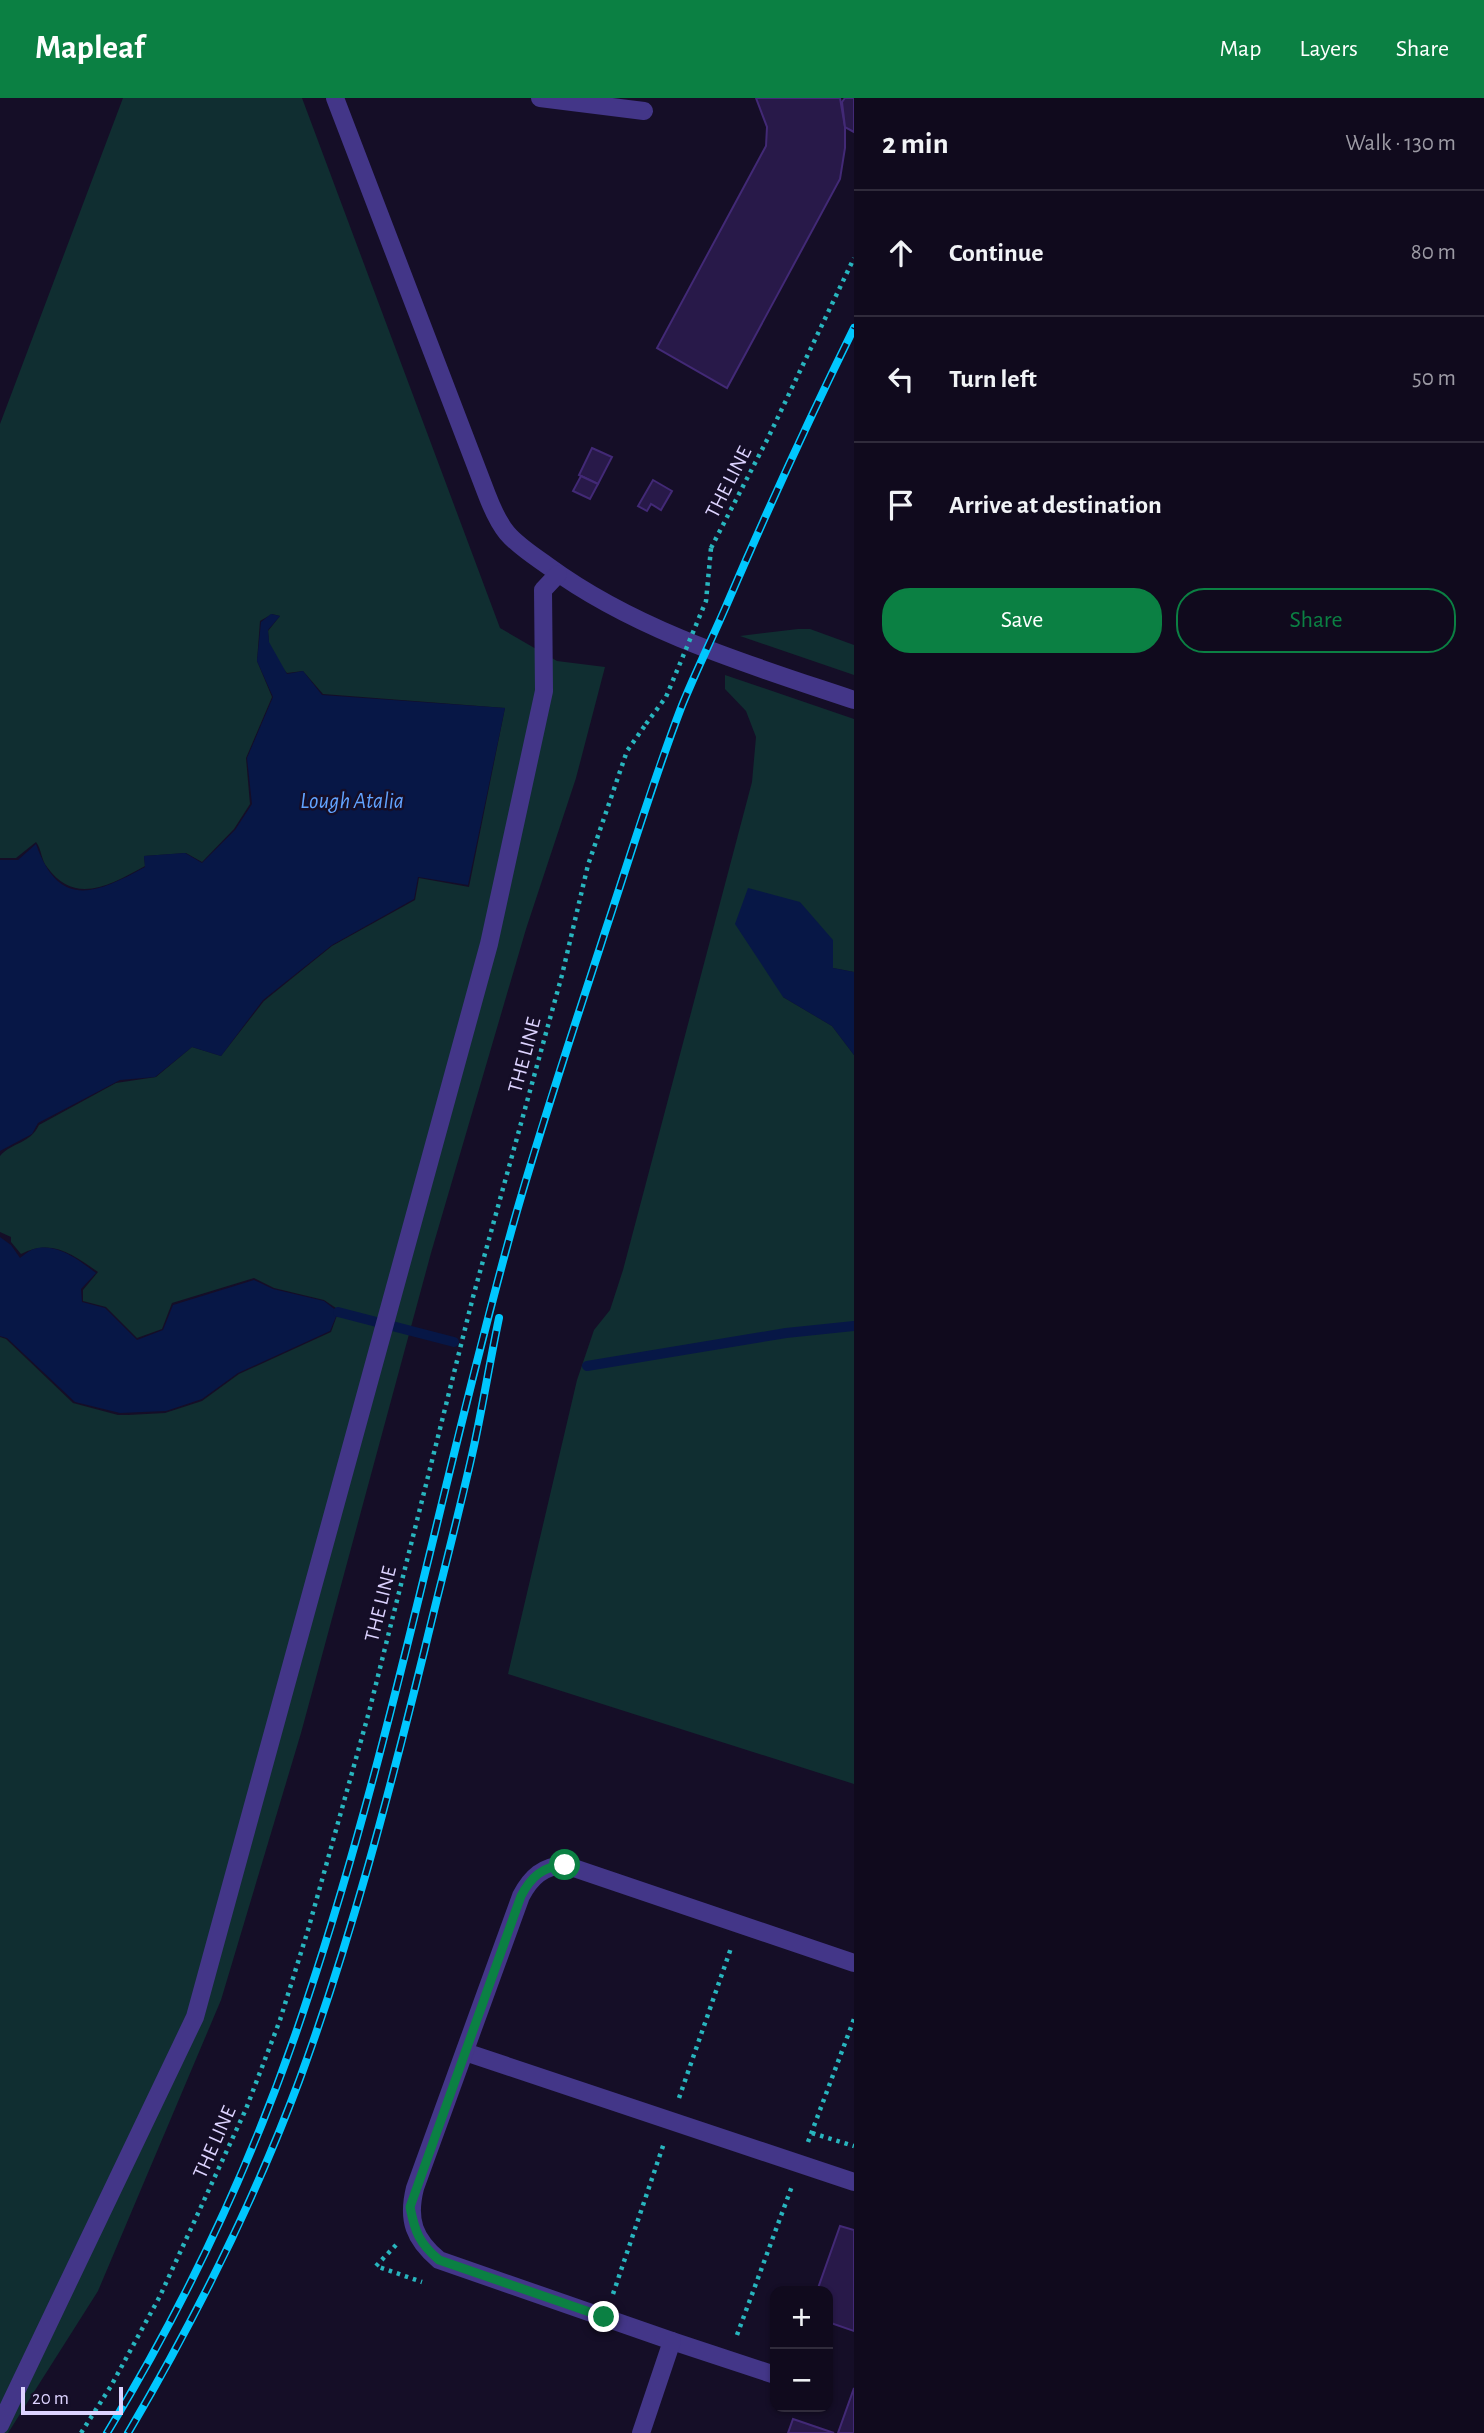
<!DOCTYPE html>
<html lang="en">
<head>
<meta charset="utf-8">
<style>
  :root { --surface:#100a1d; --page:#1e182a; --text:#f1f3f6; --muted:#9c9aa4; --line:#302b3b; --accent:#0b8043 }
  body { margin:0; font-family:"Alegreya Sans",sans-serif; background:var(--page); color:var(--text) }
  .controls { position:absolute; right:21px; bottom:21px; display:grid; overflow:hidden; border-radius:14px; box-shadow:0 2px 5px #0004 }
  .controls button { width:63px; height:63px; display:grid; place-items:center; padding:0; border:0; border-bottom:2px solid var(--line); background:var(--surface); color:var(--text); font:35px sans-serif }
  .scale { position:absolute; left:21px; bottom:18px; width:102px; box-sizing:border-box; padding-left:7px; border:4px solid #ddd3ff; border-top:0; font-size:19px; line-height:24px; white-space:nowrap; color:#ddd3ff; -webkit-text-stroke:5px #150e27; paint-order:stroke }
  .stop { position:absolute; width:21px; height:21px; margin:-16px; border:5px solid #0b8043; border-radius:50%; background:#fff }
  .stop.end { background:#0b8043; border-color:#fff; box-shadow:0 2px 7px #0008 }
  .list { margin:0; padding:0; list-style:none }
  h2 { display:flex; justify-content:space-between; align-items:center; height:91px; margin:0; padding:0 28px; font-size:30px }
  h2 small { font-size:23px; font-weight:400; color:var(--muted) }
  .list li { display:grid; grid-template-columns:46px 1fr auto; gap:21px; align-items:center; box-sizing:border-box; height:126px; padding:0 28px; border-top:2px solid var(--line) }
  .list b { display:block; font-size:26px; white-space:nowrap }
  .list em { font-size:23px; font-style:normal; color:var(--muted) }
  .actions { display:flex; gap:14px; padding:21px 28px }
  .actions a { flex:1; padding:16px 0; border:2px solid var(--accent); border-radius:28px; text-align:center; font-size:24px; color:var(--accent) }
  .actions .main { background:var(--accent); color:#fff }
  .icon { flex:none; width:38px; height:38px; fill:none; stroke:currentColor; stroke-width:2; stroke-linecap:round; stroke-linejoin:round }
  .map { position:relative; flex:none; width:854px; height:2335px; overflow:hidden }
  header { display:flex; align-items:center; gap:42px; box-sizing:border-box; height:98px; padding:0 35px; background:var(--accent); color:#fff }
  header strong { font-size:33px }
  nav { display:flex; gap:38px; margin-inline-start:auto; font-size:24px }
  main { display:flex }
  aside { flex:1; background:var(--surface) }
  .map>svg:first-child { display:block }
  .green { fill:#102e31 }
  .water { fill:#071746 }
  .lines { fill:none; stroke-linecap:round; stroke-linejoin:round }
  .stream { stroke:#071746; stroke-width:10 }
  .building { fill:#281949; stroke:#422976; stroke-width:2 }
  .path { stroke:#28b5be; stroke-width:4.5; stroke-dasharray:3.5 5; stroke-linecap:butt }
  .minor { stroke:#433688; stroke-width:18 }
  .rail-casing { stroke:#00c7fe; stroke-width:8 }
  .rail { stroke:#150e27; stroke-width:5; stroke-dasharray:16; stroke-linecap:butt }
  .path-bridge { stroke:#28b5be; stroke-width:4.5; stroke-dasharray:3.5 5; stroke-linecap:butt }
  .route { stroke:#0b8043; stroke-width:9 }
  .labels { text-anchor:middle; stroke-width:5; stroke-linejoin:round; paint-order:stroke }
  .street-label { font-size:21px; fill:#ddd3ff; stroke:#150e27 }
  .water-label { font-size:23px; font-style:italic; fill:#61a3ff; stroke:#150e27 }
</style>
</head>
<body>
<header>
<strong>Mapleaf</strong>
<nav><a>Map</a><a>Layers</a><a>Share</a></nav>
</header>
<main>
<div class="map">
<svg width="854" height="2335" viewBox="0 0 854 2335">
  <rect width="100%" height="100%" fill="#150e27"/>
  <g class="green">
    <path d="M123 0H302L500 530 557 563 605 569 576 680 526 831 431 1155 301 1635 221 1902 98 2193 8 2335H0V1239L6 1241 73 1305 118 1317H128L165 1315 202 1303 239 1276 331 1234 339 1212 324 1202 274 1190 254 1180 172 1205 162 1231 137 1240 106 1209 83 1203V1192L98 1174C72 1156 52 1140 21 1156L11 1144V1139L0 1134V1058C12 1044 30 1046 39 1027L116 985 156 979 192 949 221 958 264 903 332 848 415 802 419 780 469 789 505 610 323 596 303 573 287 575 270 557 268 533 280 518 272 516 260 523 257 563 272 599 246 660 250 706 234 731 202 764 186 755 144 758 145 768C110 787 75 808 47 769 41 762 42 752 36 744L16 760H0V326Z"/>
    <path d="M798 531H810L854 547V577L740 538Z"/>
    <path d="M725 577 854 621V874L833 870 783 899 832 928 854 957V1686L508 1576 577 1282 594 1232 610 1212 623 1172 752 684 756 639 746 613 725 591Z"/>
  </g>
  <g class="water">
    <path d="M271 516 280 518 268 532 269 544 287 576 303 573 322 597 505 610 468 787 418 779 414 801 332 847 263 902 221 958 192 949 155 979 120 982 38 1025 32 1036 0 1053V762H18L36 746C59 812 96 796 145 769L144 758 185 755 202 765 235 732 252 706 247 660 273 599 257 563 261 524Z"/>
    <path d="M748 790 800 804 833 842V870L854 874V957L832 928 783 899 735 826Z"/>
    <path d="M0 1139 11 1147 20 1160C24 1157 30 1152 34 1151 57 1144 80 1163 96 1175L81 1191 82 1204 105 1210 137 1242 163 1232 173 1207 254 1182 273 1191 324 1203 338 1214 330 1233 238 1275 202 1301 166 1313 120 1315 75 1304 7 1240 0 1238Z"/>
  </g>
  <g class="lines">
    <g class="stream">
      <path d="M338 1214 454 1244"/>
      <path d="M587 1268 786 1235 854 1228"/>
    </g>
  </g>
  <g class="building">
    <path d="M756 0H840L845 29V50L840 81 727 290 657 250 766 48 767 29Z"/>
    <path d="M845 0H854V34L845 29 842 4Z"/>
    <path d="M592 350 612 359 598 386 579 377Z"/>
    <path d="M581 378 598 386 590 401 573 393Z"/>
    <path d="M653 382 672 393 661 412 651 406 647 413 638 408Z"/>
    <path d="M840 2128 854 2132V2233L828 2224V2193H817Z"/>
    <path d="M854 2290V2335H838Z"/>
    <path d="M793 2321 834 2335H788Z"/>
  </g>
  <g class="lines">
    <g class="path">
      <path d="M711 450 768 340 854 160"/>
      <path d="M679 2000 731 1850"/>
      <path d="M812 2035 854 2048"/>
      <path d="M808 2044 854 1921"/>
      <path d="M396 2147 376 2168 422 2184"/>
      <path d="M613 2196 664 2045"/>
      <path d="M737 2237 792 2088"/>
      <path d="M81 2335 111 2288 160 2198 246 2011 280 1922 308 1832 369 1614 473 1199 562 877 588 767 627 653 646 626"/>
    </g>
    <g class="minor">
      <path d="M335 0 487 397C492 410 498 424 507 435 518 448 534 458 548 468 638 534 750 567 854 602"/>
      <path d="M540 0 644 13"/>
      <path d="M465 1954 854 2084"/>
      <path d="M672 2243 775 2277"/>
      <path d="M0 2327 195 1919 489 846 544 593 543 492 558 476"/>
      <path d="M641 2335 672 2243 439 2162C414 2141 407 2122 415 2090L521 1798C531 1779 543 1768 565 1767L854 1865"/>
    </g>
    <g class="rail-casing">
      <g id="rail">
        <path d="M107 2335C191 2197 259 2050 309 1896 392 1647 441 1387 511 1134 539 1033 573 933 605 834 630 759 653 683 681 610 695 575 712 541 727 506 767 413 809 321 854 230"/>
        <path d="M128 2335C194 2223 253 2106 299 1983 351 1842 389 1696 425 1550 441 1483 459 1416 474 1348 483 1306 490 1263 499 1220"/>
      </g>
    </g>
    <use href="#rail" class="rail"/>
    <path class="path-bridge" d="M646 626 666 599 706 503 711 450"/>
  </g>
  <g class="lines">
    <path class="route" d="M565 1767C543 1768 531 1779 521 1798L410 2109C415 2134 419 2145 439 2162L604 2219"/>
  </g>
  <g class="labels">
    <g class="street-label">
      <text transform="translate(728 384) rotate(-63)" y="7">THE LINE</text>
      <text transform="translate(524 957) rotate(-75)" y="7">THE LINE</text>
      <text transform="translate(380 1506) rotate(-76)" y="7">THE LINE</text>
      <text transform="translate(214 2044) rotate(-66)" y="7">THE LINE</text>
    </g>
    <g class="water-label">
      <text x="352" y="710">Lough Atalia</text>
    </g>
  </g>
</svg>
<div class="controls">
<button>+</button>
<button>−</button>
</div>
<div class="scale">20 m</div>
<div class="stop" style="left:565px;top:1767px"></div>
<div class="stop end" style="left:604px;top:2219px"></div>
</div>
<aside>
<h2>2 min<small>Walk · 130 m</small></h2>
<ul class="list">
<li><svg class="icon" aria-label="ahead" viewBox="0 0 24 24"><path d="M12 20V5M6 11l6-6 6 6"/></svg><div><b>Continue</b></div><em>80 m</em></li>
<li><svg class="icon" aria-label="left" viewBox="0 0 24 24"><path d="M17 20v-9H6M10 6l-5 5 5 5"/></svg><div><b>Turn left</b></div><em>50 m</em></li>
<li><svg class="icon" aria-label="arrive" viewBox="0 0 24 24"><path d="M6 21V4h12l-3 4 3 4H6"/></svg><div><b>Arrive at destination</b></div></li>
</ul>
<div class="actions"><a class="main">Save</a><a>Share</a></div>
</aside>
</main>
</body>
</html>
